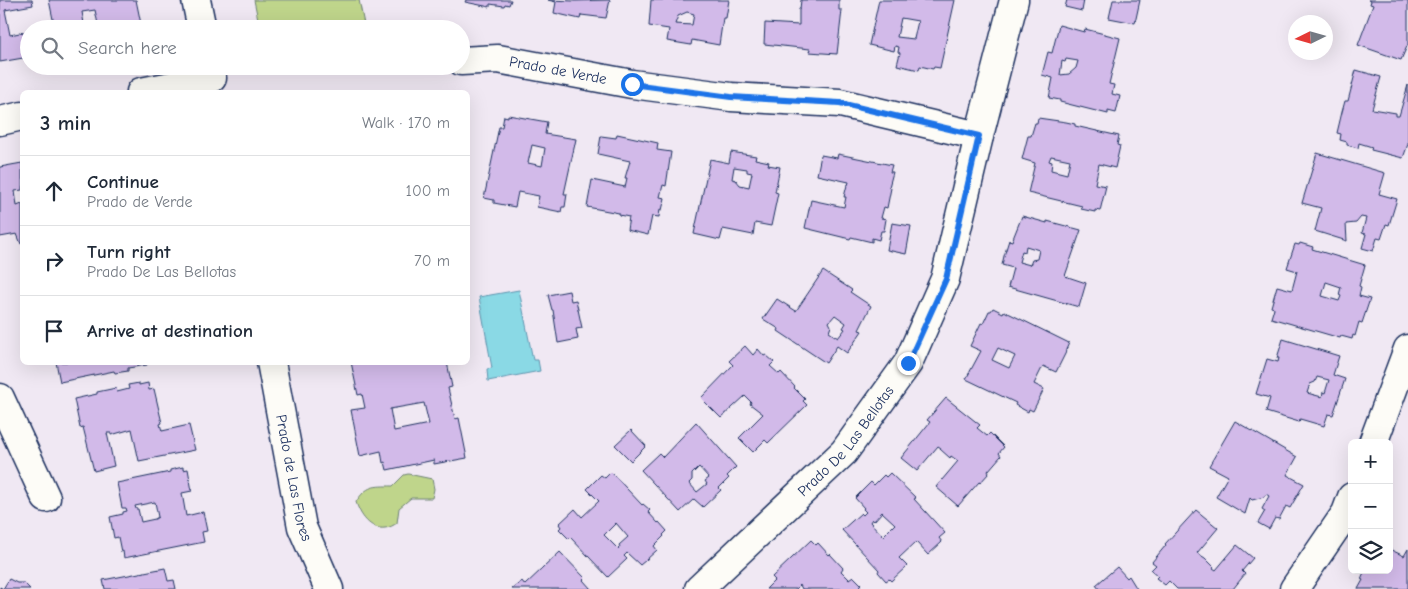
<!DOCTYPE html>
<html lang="en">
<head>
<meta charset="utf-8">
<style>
  :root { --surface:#fff; --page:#f6f6f7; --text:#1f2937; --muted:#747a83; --line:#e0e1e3 }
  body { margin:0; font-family:"Comic Neue",sans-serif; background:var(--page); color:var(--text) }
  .controls { position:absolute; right:15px; bottom:15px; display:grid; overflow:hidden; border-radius:8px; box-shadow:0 5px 20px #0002 }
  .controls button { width:45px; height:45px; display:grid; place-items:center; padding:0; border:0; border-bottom:1px solid var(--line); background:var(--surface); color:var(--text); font:25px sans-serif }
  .compass { position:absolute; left:1288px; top:15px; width:45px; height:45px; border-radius:50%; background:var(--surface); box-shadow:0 5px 20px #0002; rotate:265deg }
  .stop { position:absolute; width:15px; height:15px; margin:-11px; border:4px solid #1a73e8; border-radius:50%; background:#fff }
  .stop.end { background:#1a73e8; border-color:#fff; box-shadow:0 1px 5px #0008 }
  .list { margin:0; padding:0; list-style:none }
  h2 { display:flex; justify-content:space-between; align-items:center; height:65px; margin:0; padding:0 20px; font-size:21px }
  h2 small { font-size:16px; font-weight:400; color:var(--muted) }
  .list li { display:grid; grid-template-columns:32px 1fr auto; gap:15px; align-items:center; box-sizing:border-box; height:70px; padding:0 20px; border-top:1px solid var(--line) }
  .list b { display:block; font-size:19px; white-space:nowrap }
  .list p { margin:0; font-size:16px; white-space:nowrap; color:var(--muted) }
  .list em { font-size:16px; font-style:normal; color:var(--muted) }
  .icon { flex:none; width:28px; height:28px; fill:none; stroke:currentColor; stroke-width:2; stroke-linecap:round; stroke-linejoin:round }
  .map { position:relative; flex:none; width:1408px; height:589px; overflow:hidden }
  .search { position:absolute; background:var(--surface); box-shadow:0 5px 20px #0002; left:20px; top:20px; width:450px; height:55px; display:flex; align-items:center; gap:12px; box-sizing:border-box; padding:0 18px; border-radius:28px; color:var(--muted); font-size:19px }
  .panel { position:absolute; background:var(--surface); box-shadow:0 5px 20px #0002; left:20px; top:90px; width:450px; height:275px; border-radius:8px }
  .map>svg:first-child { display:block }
  .green { fill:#bfd58b; stroke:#6d8274 }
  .water { fill:#8ad9e5; stroke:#5e95af }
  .building { fill:#d2bae9; stroke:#1b2f5e; fill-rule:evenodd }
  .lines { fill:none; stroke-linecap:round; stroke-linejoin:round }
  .minor-casing { stroke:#1b2f5e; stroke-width:31 }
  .minor { stroke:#fdfcf7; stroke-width:28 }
  .route { stroke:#1a73e8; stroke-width:6 }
  .labels { text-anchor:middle; stroke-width:4.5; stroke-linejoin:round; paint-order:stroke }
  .street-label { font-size:15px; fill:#1b2f5e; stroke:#fdfcf7 }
</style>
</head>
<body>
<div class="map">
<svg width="1408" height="589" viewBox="0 0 1408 589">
  <rect width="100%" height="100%" fill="#f0e8f3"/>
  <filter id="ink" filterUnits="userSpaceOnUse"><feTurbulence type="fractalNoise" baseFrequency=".02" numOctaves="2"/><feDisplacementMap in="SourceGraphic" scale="10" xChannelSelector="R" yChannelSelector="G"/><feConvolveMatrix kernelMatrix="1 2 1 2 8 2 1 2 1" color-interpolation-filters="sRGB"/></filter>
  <g filter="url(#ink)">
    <g class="green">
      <path d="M254 0H359L365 29H260Z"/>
      <path d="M408 474 432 479 434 489 432 498H411L399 508 397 523C394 525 389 528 385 528 370 530 360 515 356 502 367 485 374 486 393 486L404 475Z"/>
    </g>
    <path class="water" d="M519 290 533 360H538L540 371 488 381 487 369 492 368 479 297Z"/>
    <g class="building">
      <path d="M0 0H32L33 5 5 10 10 35 29 31V57L0 62Z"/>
      <path d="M49 0H136L142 29H99L95 10 82 12 85 29H55Z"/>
      <path d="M466 0H511L509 5 505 4 504 6 490 4V7L465 2Z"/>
      <path d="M548 0 575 1 610 0 606 18 581 15 580 19 554 13 556 2Z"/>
      <path d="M651 0H729L726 18H723L719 45 692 40 691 45 667 41 669 29 649 26ZM687 12 694 14 692 25 675 24 678 16Z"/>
      <path d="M801 0H839V10H842L837 54 809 52 810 49 764 44 765 23 799 25V9H800Z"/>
      <path d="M879 0H955L940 68 934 67 933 69 920 66 919 70 897 65 900 53 898 52 899 47 895 46 894 51 869 45ZM901 18 918 21 914 39 897 37Z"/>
      <path d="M1067 0H1084L1082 11 1065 7Z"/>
      <path d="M1113 0H1140L1135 23 1109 18Z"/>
      <path d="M1368 0H1408V44L1401 60 1358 45 1373 5 1370 4 1371 1Z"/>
      <path d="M1059 25 1084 32 1085 29 1120 38 1109 84 1114 85 1112 94 1120 96 1116 113 1108 111V114L1060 102V100L1049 98 1053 78 1042 75 1048 52 1052 53ZM1066 59 1078 61 1076 68 1069 74 1060 75 1062 61 1065 62Z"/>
      <path d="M1356 70 1381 77 1372 109 1396 113V116H1399L1408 85V144L1403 158 1371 150 1372 147 1359 143 1358 148 1347 145V142L1340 140 1341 134 1337 133 1342 112 1345 101H1348Z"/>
      <path d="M508 115 547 122 545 134 576 139 564 194H567L565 207H562L561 212 537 207 539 196 518 192 515 207 494 203V200L484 198 499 127H502L504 116 508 117ZM532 145 545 148 542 166 528 163Z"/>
      <path d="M1038 118 1066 122 1075 124V126L1119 136 1117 145 1120 146 1115 168 1099 164 1095 184 1106 186 1100 211 1095 210V212L1081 209 1082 206 1028 193 1035 163 1022 159 1028 136H1031L1035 123H1037ZM1051 156 1070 160 1067 174 1051 170 1052 162 1049 161Z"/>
      <path d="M617 134 658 143 657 150 671 152 666 186 663 185 660 197 665 198 662 210 660 209 659 217 652 216 648 235 627 230 629 217 619 215V213L587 207 592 180 625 187 627 178H625L630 161 598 154 601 136 616 138Z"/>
      <path d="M731 152 756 156 755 159 769 162 768 165 780 167 775 192 778 193 771 226 755 223 753 235 723 229 720 240 694 234 710 159 729 163ZM734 167 747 169V172L752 173 749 187 740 185 736 180 732 179Z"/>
      <path d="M1317 153 1385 173 1379 194 1397 199 1389 225 1386 224 1381 239 1377 238 1373 251 1362 248 1366 234 1362 233 1366 218 1361 217 1356 223 1346 224 1347 241 1315 231 1321 208 1302 203Z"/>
      <path d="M838 154 892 165 890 172H893L889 187 891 188 887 208 884 207 881 218 886 219 884 231H881L879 240 872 238V242L851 237 850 239 805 228 811 200 844 207 846 197H844L847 185H848L849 182 817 175 821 155 837 158Z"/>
      <path d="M22 163V190L15 191 17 206 22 204V244H21L17 234 0 237V167Z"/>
      <path d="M1022 216 1047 223V221L1081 230 1065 276 1086 283 1079 307 1008 287 1013 268 1002 265 1004 256 1009 240 1012 241ZM1026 246 1039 250 1037 259 1032 260 1030 265 1019 262 1022 251 1025 252Z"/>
      <path d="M892 223 911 226 906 254 887 250Z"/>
      <path d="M1300 243 1313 247 1312 249 1365 265 1359 286 1361 287 1359 296 1370 299 1362 323 1359 322 1355 336 1353 335 1352 339 1341 336 1340 338 1271 318 1274 308 1271 307 1277 286 1292 290 1297 271 1287 268 1295 244 1299 245ZM1326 282 1341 287 1339 295 1341 296 1339 301 1322 296Z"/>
      <path d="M823 271 852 290 850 292 871 306 859 330 862 331 847 353 837 346 826 363 778 331 779 329 763 319 777 299 796 311ZM835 315 846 323 843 328 845 329 838 338 829 332 831 326 829 322Z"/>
      <path d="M569 291 571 301 576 300 582 328 576 329 578 339 558 343 553 310H552L548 295Z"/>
      <path d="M993 308 1003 313 1004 311 1069 343 1065 352H1066L1056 372 1043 366 1034 384 1044 389 1033 411 1029 409 1028 412 1015 405 1016 403 966 379 981 351 970 346 981 323 983 324 989 311H991ZM998 348 1015 356 1009 368 992 360Z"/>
      <path d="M1283 339 1339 356 1333 375 1345 379 1333 415 1328 414 1324 426 1300 419 1299 422 1266 412 1270 398 1256 394 1267 359 1278 362 1279 358H1277ZM1317 377 1329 380 1325 393 1323 392 1322 397 1307 393 1310 384 1315 382Z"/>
      <path d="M745 346 753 355 758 349 764 356 766 355 774 362 770 366 779 374 781 372 795 387 794 388 805 399 803 401 807 405 768 443 765 440 753 452 739 438 763 414 750 404 751 402 745 396 721 418 701 398 733 365 729 361Z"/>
      <path d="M56 362H147V365L128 368V371L115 373 114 371 60 382Z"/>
      <path d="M351 362H447L452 387 448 388 455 419 459 418 467 458 434 464V460L387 470 385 462 383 463 381 451 360 456 351 410 365 408 362 394 358 395ZM424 403 429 424 394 431 390 409Z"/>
      <path d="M139 383V385L148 383 149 390 154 389 162 423 160 424 162 431 189 425 195 450 139 461 132 429 111 435V433H107L114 466 94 471 83 427 80 428 74 399 97 394V392L116 388 117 392 129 389 128 385Z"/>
      <path d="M946 398 980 425 977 428 987 436 990 433 1004 447 999 453 1001 456 988 471 989 473 980 483 979 482 958 506 936 487 958 461 951 456 950 458 940 449 941 448 938 446 917 471 901 458 930 422 927 420Z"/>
      <path d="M1235 421 1297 457 1287 475 1304 484 1290 508 1286 506 1279 519 1275 518 1269 529 1258 523 1265 511 1262 509 1269 496 1266 494 1264 497 1252 500 1250 498 1245 514 1216 497 1228 476 1209 466Z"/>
      <path d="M696 422 736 467 727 476 729 478 719 488 721 490 703 507 694 499 680 512 641 470 659 453 663 457ZM699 467 709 478 705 481 707 484 697 492 689 483 692 480V474Z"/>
      <path d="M631 430 646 446 631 461 615 445Z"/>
      <path d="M183 467V470L188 469 192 491 182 493 186 516 203 512 207 531 202 532 204 542 124 558 123 551 121 552 118 537 114 538 110 517 123 514V512L127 511 126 508H122L117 483 170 472V470ZM155 502 158 517 155 519 141 522 138 509H136L135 506Z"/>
      <path d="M611 472 642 505 643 504 650 510 648 512 658 523 659 522 667 531 663 535 664 536 654 546 657 550 646 560 640 565 627 553 624 556 627 559 608 577 570 537 569 539 559 529 561 527 559 524 575 509 582 517 599 501 587 489 601 475 605 478ZM616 523 628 537 619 545 620 547 618 549 604 535Z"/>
      <path d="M890 473 916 498 914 499 945 533 939 538 942 542 928 555 916 542 899 558 907 566 891 581 889 579 886 581 878 572 879 570 842 530 861 513 863 515 866 512 863 509 864 508 855 498 871 482 874 485 884 475 886 477ZM882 512 895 524 883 536 870 522 872 519 874 521Z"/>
      <path d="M1196 510 1218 528 1197 553 1205 558 1214 567 1213 568 1216 570 1237 545 1253 558 1242 571 1245 574 1233 589H1177L1169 581 1165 585 1156 578 1158 576 1151 570 1156 565 1152 562 1166 545 1165 544Z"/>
      <path d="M811 540 816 545 818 543 829 555 830 554 843 568 841 571 849 579 853 576 861 584 859 586 862 589H802L800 585 796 589H766L775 580 772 577Z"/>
      <path d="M1389 549 1404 556 1408 549V589H1358L1363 580 1361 579 1365 570H1389Z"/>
      <path d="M560 552 585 578 583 580 591 589H512L522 581 525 585Z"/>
      <path d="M1117 567 1127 578 1129 576 1137 589H1099L1096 585Z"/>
      <path d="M165 568 168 581 174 580 176 589H105L103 580Z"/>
      <path d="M9 579 17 583H24L30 589H0V587L3 589Z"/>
    </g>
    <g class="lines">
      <g class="minor-casing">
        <g id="minor">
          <path d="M196 0 202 29"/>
          <path id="s1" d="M461 61 498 59 632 84 731 97 840 103 979 136"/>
          <path d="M141 92 212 78"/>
          <path d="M0 121 22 116"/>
          <path id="s2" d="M271 362 302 527 329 589"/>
          <path d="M0 398 46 498"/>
          <path d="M1373 443 1408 349"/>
          <path id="s3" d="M699 589 844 452 908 363 945 279 979 136 1014 0"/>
          <path d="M1294 589 1346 513 1352 497"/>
        </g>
      </g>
      <use href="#minor" class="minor"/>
    </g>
  </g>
  <g class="lines" filter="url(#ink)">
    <path class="route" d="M632 84 731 97 840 103 979 136 946 279 908 363"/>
  </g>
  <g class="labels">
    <g class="street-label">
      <text dy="5" stroke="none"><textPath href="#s1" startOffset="98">Prado de Verde</textPath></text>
      <text dy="5" stroke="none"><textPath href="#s3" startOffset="209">Prado De Las Bellotas</textPath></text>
      <text dy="5" stroke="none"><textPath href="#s2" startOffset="118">Prado de Las Flores</textPath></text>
    </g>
  </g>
</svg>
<div class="controls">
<button>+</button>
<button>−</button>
<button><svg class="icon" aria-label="layers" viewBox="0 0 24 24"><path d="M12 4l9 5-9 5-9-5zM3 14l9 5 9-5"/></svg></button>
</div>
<svg class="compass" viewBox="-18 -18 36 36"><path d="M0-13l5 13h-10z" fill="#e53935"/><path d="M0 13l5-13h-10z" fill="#747a83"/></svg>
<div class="stop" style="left:632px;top:84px"></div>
<div class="stop end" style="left:908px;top:363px"></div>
<div class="search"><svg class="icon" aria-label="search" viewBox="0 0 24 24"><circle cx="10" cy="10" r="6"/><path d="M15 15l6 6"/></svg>Search here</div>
<section class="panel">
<h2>3 min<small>Walk · 170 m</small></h2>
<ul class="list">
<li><svg class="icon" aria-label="ahead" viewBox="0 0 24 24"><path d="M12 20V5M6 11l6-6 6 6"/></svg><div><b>Continue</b><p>Prado de Verde</p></div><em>100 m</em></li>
<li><svg class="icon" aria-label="right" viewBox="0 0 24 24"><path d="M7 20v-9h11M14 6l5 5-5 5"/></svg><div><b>Turn right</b><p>Prado De Las Bellotas</p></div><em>70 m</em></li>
<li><svg class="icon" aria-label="arrive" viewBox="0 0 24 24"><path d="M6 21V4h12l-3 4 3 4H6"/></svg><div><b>Arrive at destination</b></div></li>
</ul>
</section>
</div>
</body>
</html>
